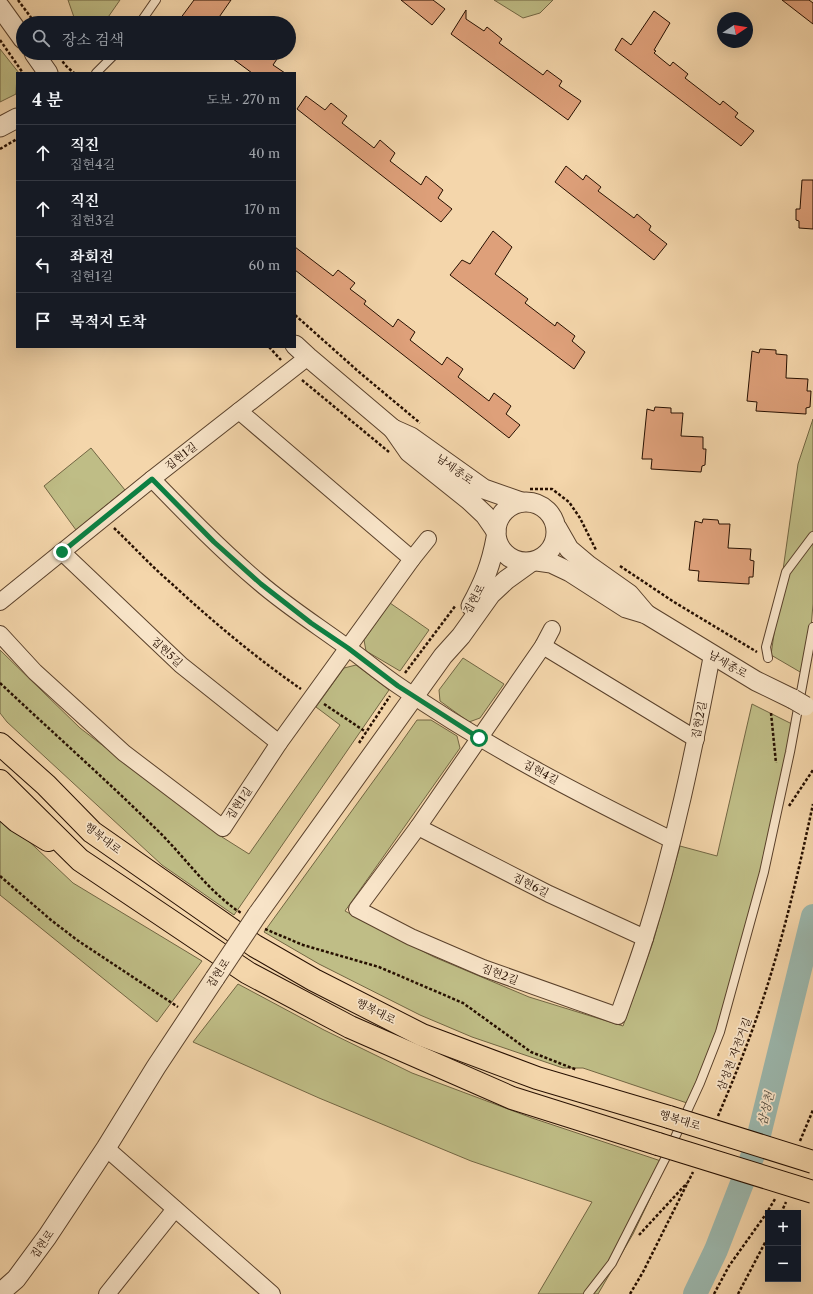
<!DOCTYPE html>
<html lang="ko">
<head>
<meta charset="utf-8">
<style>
  :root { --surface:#171b24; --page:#242831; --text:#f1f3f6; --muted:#9ea1a6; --line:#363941 }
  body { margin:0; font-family:"Libre Caslon Text","Noto Serif KR",serif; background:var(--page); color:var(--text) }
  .controls { position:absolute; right:12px; bottom:12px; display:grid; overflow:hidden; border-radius:0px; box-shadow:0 4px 16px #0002 }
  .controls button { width:36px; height:36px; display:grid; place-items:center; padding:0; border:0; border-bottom:1px solid var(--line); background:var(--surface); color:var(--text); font:20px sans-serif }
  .compass { position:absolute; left:717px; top:12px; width:36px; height:36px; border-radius:50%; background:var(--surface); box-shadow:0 4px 16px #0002; rotate:78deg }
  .stop { position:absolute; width:12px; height:12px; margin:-9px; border:3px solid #0b8043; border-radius:50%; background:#fff }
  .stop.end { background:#0b8043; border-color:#fff; box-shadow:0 1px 4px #0008 }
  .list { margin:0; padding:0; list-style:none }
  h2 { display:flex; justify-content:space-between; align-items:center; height:52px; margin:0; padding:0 16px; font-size:17px }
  h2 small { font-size:13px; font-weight:400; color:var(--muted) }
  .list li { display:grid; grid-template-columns:26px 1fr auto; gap:12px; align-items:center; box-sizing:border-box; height:56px; padding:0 16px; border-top:1px solid var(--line) }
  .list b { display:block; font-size:15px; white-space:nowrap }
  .list p { margin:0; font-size:13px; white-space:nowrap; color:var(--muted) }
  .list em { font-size:13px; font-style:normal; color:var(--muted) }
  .icon { flex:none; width:22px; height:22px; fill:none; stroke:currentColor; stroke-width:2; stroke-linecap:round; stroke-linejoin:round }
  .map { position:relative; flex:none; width:813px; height:1294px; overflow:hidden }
  .search { position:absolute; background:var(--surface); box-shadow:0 4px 16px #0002; left:16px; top:16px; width:280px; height:44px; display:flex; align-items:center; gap:10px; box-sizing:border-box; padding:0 14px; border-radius:22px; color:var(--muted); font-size:15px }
  .panel { position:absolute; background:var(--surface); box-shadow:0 4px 16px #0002; left:16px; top:72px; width:280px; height:276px; border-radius:0px }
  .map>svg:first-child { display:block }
  .green { fill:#bfbd86; stroke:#726643 }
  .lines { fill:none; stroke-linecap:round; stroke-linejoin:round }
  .river { stroke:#9cb8ae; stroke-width:24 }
  .building { fill:#dea07a; stroke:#260f00 }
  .service-casing { stroke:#5a412b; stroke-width:10 }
  .minor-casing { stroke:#5a412b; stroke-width:18 }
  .tertiary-casing { stroke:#5a412b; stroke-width:21 }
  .trunk-casing { stroke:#260f00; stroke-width:24 }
  .path { stroke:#260f00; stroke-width:2.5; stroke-dasharray:3 2; stroke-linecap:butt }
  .service { stroke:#f8e4c8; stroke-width:8 }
  .minor { stroke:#f8e4c8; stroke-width:16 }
  .tertiary { stroke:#f8e4c8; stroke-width:19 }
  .trunk { stroke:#f4d6ab; stroke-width:22 }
  .tertiary-bridge-casing { stroke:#5a412b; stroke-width:21; stroke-linecap:butt }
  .trunk-bridge-casing { stroke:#260f00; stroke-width:24; stroke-linecap:butt }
  .tertiary-bridge { stroke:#f8e4c8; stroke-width:19 }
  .trunk-bridge { stroke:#f4d6ab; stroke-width:22 }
  .route { stroke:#0b8043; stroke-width:5 }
  .labels { text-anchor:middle; stroke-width:3.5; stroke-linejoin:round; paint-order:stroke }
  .street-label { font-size:11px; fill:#260f00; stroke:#f8e4c8 }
  .water-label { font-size:12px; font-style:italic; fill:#4f4a3d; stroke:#f8e4c8 }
</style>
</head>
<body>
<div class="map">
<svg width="813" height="1294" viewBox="0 0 813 1294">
  <rect width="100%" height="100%" fill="#f4d6ab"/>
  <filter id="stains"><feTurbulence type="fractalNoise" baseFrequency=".005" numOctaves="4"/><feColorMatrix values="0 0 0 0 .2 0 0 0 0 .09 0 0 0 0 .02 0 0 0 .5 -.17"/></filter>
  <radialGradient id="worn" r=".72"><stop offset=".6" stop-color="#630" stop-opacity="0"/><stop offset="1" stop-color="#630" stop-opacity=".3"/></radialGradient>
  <g class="green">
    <path d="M68 0H120L104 23H76Z"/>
    <path d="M494 0H553L540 13 523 18Z"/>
    <path d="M0 49 19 73H17L16 94 0 102Z"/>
    <path d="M813 419V604L807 676 771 655 798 464Z"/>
    <path d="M91 448 125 490 76 530 44 486Z"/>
    <path d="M390 603 429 630 400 671 366 651 364 640Z"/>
    <path d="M0 650 80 728 222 837 249 854 340 725 316 707 344 668 356 665 389 690 234 915 162 865 7 722 0 713Z"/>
    <path d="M463 658 504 684 480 718 469 722 440 701 439 690Z"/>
    <path d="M752 704 792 724 775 815 749 930 713 1042 687 1103 583 1068H563L472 1037 420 1015 319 964 264 932 393 754 417 720H431L457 736 460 748 345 911 434 957 529 997 623 1026 653 942 680 846 717 856Z"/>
    <path d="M0 814 73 883 202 961 157 1022 0 895Z"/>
    <path d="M238 984 324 1030 412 1073 532 1118 667 1163 633 1234 598 1294H538L592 1202 471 1161 319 1098 193 1042Z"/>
  </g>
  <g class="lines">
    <path class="river" d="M695 1294 716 1250 756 1147 813 916"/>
  </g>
  <g class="building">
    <path d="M194 0H231L215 23H177Z"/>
    <path d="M401 0H433L445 9 432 25Z"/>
    <path d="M782 0H809L813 3V24Z"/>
    <path d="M466 10V19L484 31 487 27 502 39 499 43 543 75 547 70 562 81 559 86 581 101 568 120 451 34Z"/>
    <path d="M654 11 670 23 654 50 656 51 654 53 670 66 673 62 688 74 685 78 720 105 723 101 738 113 735 117 754 131 741 146 615 50 622 38 631 45Z"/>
    <path d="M225 53H269L277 59 273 65 285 73H252Z"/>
    <path d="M306 96 325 110 331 103 347 116 342 123 374 148 380 140 395 153 390 161 421 185 426 176 443 190 438 198 452 209 441 222 297 109Z"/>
    <path d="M566 166 583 180 586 175 601 187 598 191 634 218 637 214 651 226 649 230 667 244 654 260 555 182Z"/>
    <path d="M802 180H813V229L799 228V221L796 220V209H800Z"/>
    <path d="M493 231 512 247 495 274 528 299 525 303 555 326 557 322 575 336 572 341 585 352 574 369 450 275 462 260 470 264Z"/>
    <path d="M295 247 333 276 338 270 355 283 350 289 366 301 364 304 393 327 398 319 415 332 410 340 442 365 447 357 463 369 458 377 489 401 494 393 511 406 506 414 520 425 509 438 295 270Z"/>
    <path d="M760 349 776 350V354L787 355 786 378 808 379 807 391H811L810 407 806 408V414L756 411 757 402 747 401 752 351 759 353Z"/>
    <path d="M655 407 671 408V413H683L681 436 703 437V449H706L705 465 702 466 701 472 651 469 652 459H642L647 409 654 411Z"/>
    <path d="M703 519 718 520 719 524H730L728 548 751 549 750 560 754 561 753 577H749V584L698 581 699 571 689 570 695 521 702 523Z"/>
  </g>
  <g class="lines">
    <g class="service-casing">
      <g id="service">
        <path d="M140 23 156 0"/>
        <path d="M96 73 116 53"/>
        <path d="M768 658 766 647 786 572 813 536"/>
        <path d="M588 1294 612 1263 666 1157 700 1083 720 1032 764 872 790 752 813 627"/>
      </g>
    </g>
    <g class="minor-casing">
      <g id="minor">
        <path d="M239 411 412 559"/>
        <path d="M152 479C187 515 222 551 260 583 288 607 318 626 348 648 365 660 381 674 399 686 485 746 579 794 672 840"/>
        <path d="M62 552 181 665 279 743"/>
        <path d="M0 602 152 479 308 357"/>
        <path d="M552 629 543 646 418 827 357 909 411 937 483 968 618 1016C627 990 637 964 645 938 674 846 694 750 712 655"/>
        <path d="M0 634 35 672 124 753 223 828 279 743 412 559 428 539"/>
        <path d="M543 646 696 739"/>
        <path d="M418 827 549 894 645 938"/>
        <path d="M106 1148 272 1294"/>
        <path d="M107 1294 175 1209"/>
      </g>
    </g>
    <g class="tertiary-casing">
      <g id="tertiary">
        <path d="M0 7 23 39"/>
        <path d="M34 53 48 73"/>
        <path d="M0 127 17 118"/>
        <path d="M295 345 308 357 393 429"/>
        <circle cx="526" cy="532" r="30"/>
        <path d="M557 528 569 549 588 565 629 594 646 614"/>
        <path d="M496 531 485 515 469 500 409 452 393 429 411 437 484 489 521 502"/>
        <path d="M537 561 551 563 570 572 626 608 646 614 756 681 793 699"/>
        <path d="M471 606C484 582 491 565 496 538"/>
        <path d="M257 915 443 656 461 636 491 594 506 580 531 562"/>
        <path d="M0 1293 16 1279 47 1237 106 1148 156 1067 215 978"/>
      </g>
    </g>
    <g class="trunk-casing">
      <g id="trunk">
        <path d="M0 744 46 785 92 832 255 946 314 980 422 1035 537 1078 669 1117"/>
        <path d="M0 781 80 860 248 973 350 1027 512 1098 658 1144"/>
        <path d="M0 806 17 821 48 840"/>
      </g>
    </g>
    <g class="path">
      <path d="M18 0 35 23"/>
      <path d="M0 40 23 73"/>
      <path d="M57 53 65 65 74 73"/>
      <path d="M0 149 17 139"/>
      <path d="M295 315 359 372 420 423"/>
      <path d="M269 347 281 360"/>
      <path d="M302 380 389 452"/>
      <path d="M530 489H552L569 502 580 518 596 550"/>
      <path d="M114 528C133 546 151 566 171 583 212 621 255 657 301 689"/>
      <path d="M620 566 674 602 757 652"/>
      <path d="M405 673 456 605"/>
      <path d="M0 683C51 731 103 777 153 826 183 854 206 890 241 913"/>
      <path d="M324 704 366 732"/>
      <path d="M771 713 776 763"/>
      <path d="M359 743 390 696"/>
      <path d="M789 806 813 770"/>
      <path d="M0 876 51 920 77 940 178 1007"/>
      <path d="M265 929 303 945 379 967 463 1003 531 1052 577 1070"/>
      <path d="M718 1116C733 1081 747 1046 759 1011 782 944 798 874 813 804"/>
      <path d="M800 1141 813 1110"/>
      <path d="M781 1213 786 1202"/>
      <path d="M639 1235 687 1183"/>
      <path d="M630 1294 643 1272 693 1172"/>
      <path d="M714 1294 729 1266 766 1214 775 1199"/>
      <path d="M738 1294 768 1237"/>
    </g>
    <use href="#service" class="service"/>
    <use href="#minor" class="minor"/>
    <use href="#tertiary" class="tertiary"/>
    <use href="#trunk" class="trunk"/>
    <g class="tertiary-bridge-casing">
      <g id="tertiary-bridge">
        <path d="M793 699 805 706"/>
        <path d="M215 978 257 915"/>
      </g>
    </g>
    <g class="trunk-bridge-casing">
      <g id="trunk-bridge">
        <path d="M669 1117 813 1162"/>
        <path d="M658 1144 813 1192"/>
      </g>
    </g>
    <use href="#tertiary-bridge" class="tertiary-bridge"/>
    <use href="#trunk-bridge" class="trunk-bridge"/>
  </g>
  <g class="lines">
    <path class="route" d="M62 552 152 479 214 542 261 584 311 623 348 648 398 686 479 738"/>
  </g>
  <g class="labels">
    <g class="street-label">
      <text transform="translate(181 456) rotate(-38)" y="4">집현1길</text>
      <text transform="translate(455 469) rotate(36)" y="4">남세종로</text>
      <text transform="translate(474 599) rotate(-61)" y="4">집현로</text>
      <text transform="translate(167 652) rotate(43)" y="4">집현5길</text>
      <text transform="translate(728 664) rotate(30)" y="4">남세종로</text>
      <text transform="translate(699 720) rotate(-79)" y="4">집현2길</text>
      <text transform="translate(541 772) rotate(29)" y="4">집현4길</text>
      <text transform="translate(239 803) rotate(-56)" y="4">집현1길</text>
      <text transform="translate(103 838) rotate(38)" y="4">행복대로</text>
      <text transform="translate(531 885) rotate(27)" y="4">집현6길</text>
      <text transform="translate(218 973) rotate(-56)" y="4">집현로</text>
      <text transform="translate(500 974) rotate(21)" y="4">집현2길</text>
      <text transform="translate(376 1011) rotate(27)" y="4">행복대로</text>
      <text transform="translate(734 1054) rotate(-69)" y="4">삼성천 자전거길</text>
      <text transform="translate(680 1120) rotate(17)" y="4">행복대로</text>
      <text transform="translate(42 1244) rotate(-55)" y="4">집현로</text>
    </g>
    <g class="water-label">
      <text transform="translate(766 1109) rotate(-76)" y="4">삼성천</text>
    </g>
  </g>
  <rect width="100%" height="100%" filter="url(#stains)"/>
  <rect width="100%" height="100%" fill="url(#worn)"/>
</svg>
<div class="controls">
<button>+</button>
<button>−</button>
</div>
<svg class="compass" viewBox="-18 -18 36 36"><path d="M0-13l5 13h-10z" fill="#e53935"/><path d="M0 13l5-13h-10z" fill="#9ea1a6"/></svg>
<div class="stop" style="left:479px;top:738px"></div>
<div class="stop end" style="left:62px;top:552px"></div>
<div class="search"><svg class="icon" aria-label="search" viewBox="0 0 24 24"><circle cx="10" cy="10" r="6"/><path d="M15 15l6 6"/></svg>장소 검색</div>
<section class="panel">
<h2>4 분<small>도보 · 270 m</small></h2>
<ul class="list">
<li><svg class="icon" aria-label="ahead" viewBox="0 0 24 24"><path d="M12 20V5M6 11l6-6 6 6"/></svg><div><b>직진</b><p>집현4길</p></div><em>40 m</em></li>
<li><svg class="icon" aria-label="ahead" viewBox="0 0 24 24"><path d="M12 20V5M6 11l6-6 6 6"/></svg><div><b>직진</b><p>집현3길</p></div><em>170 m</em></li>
<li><svg class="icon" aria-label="left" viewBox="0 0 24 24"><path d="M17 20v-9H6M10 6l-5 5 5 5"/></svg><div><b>좌회전</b><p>집현1길</p></div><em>60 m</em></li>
<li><svg class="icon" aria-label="arrive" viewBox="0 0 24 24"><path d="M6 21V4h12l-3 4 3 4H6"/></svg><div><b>목적지 도착</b></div></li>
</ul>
</section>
</div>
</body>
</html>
